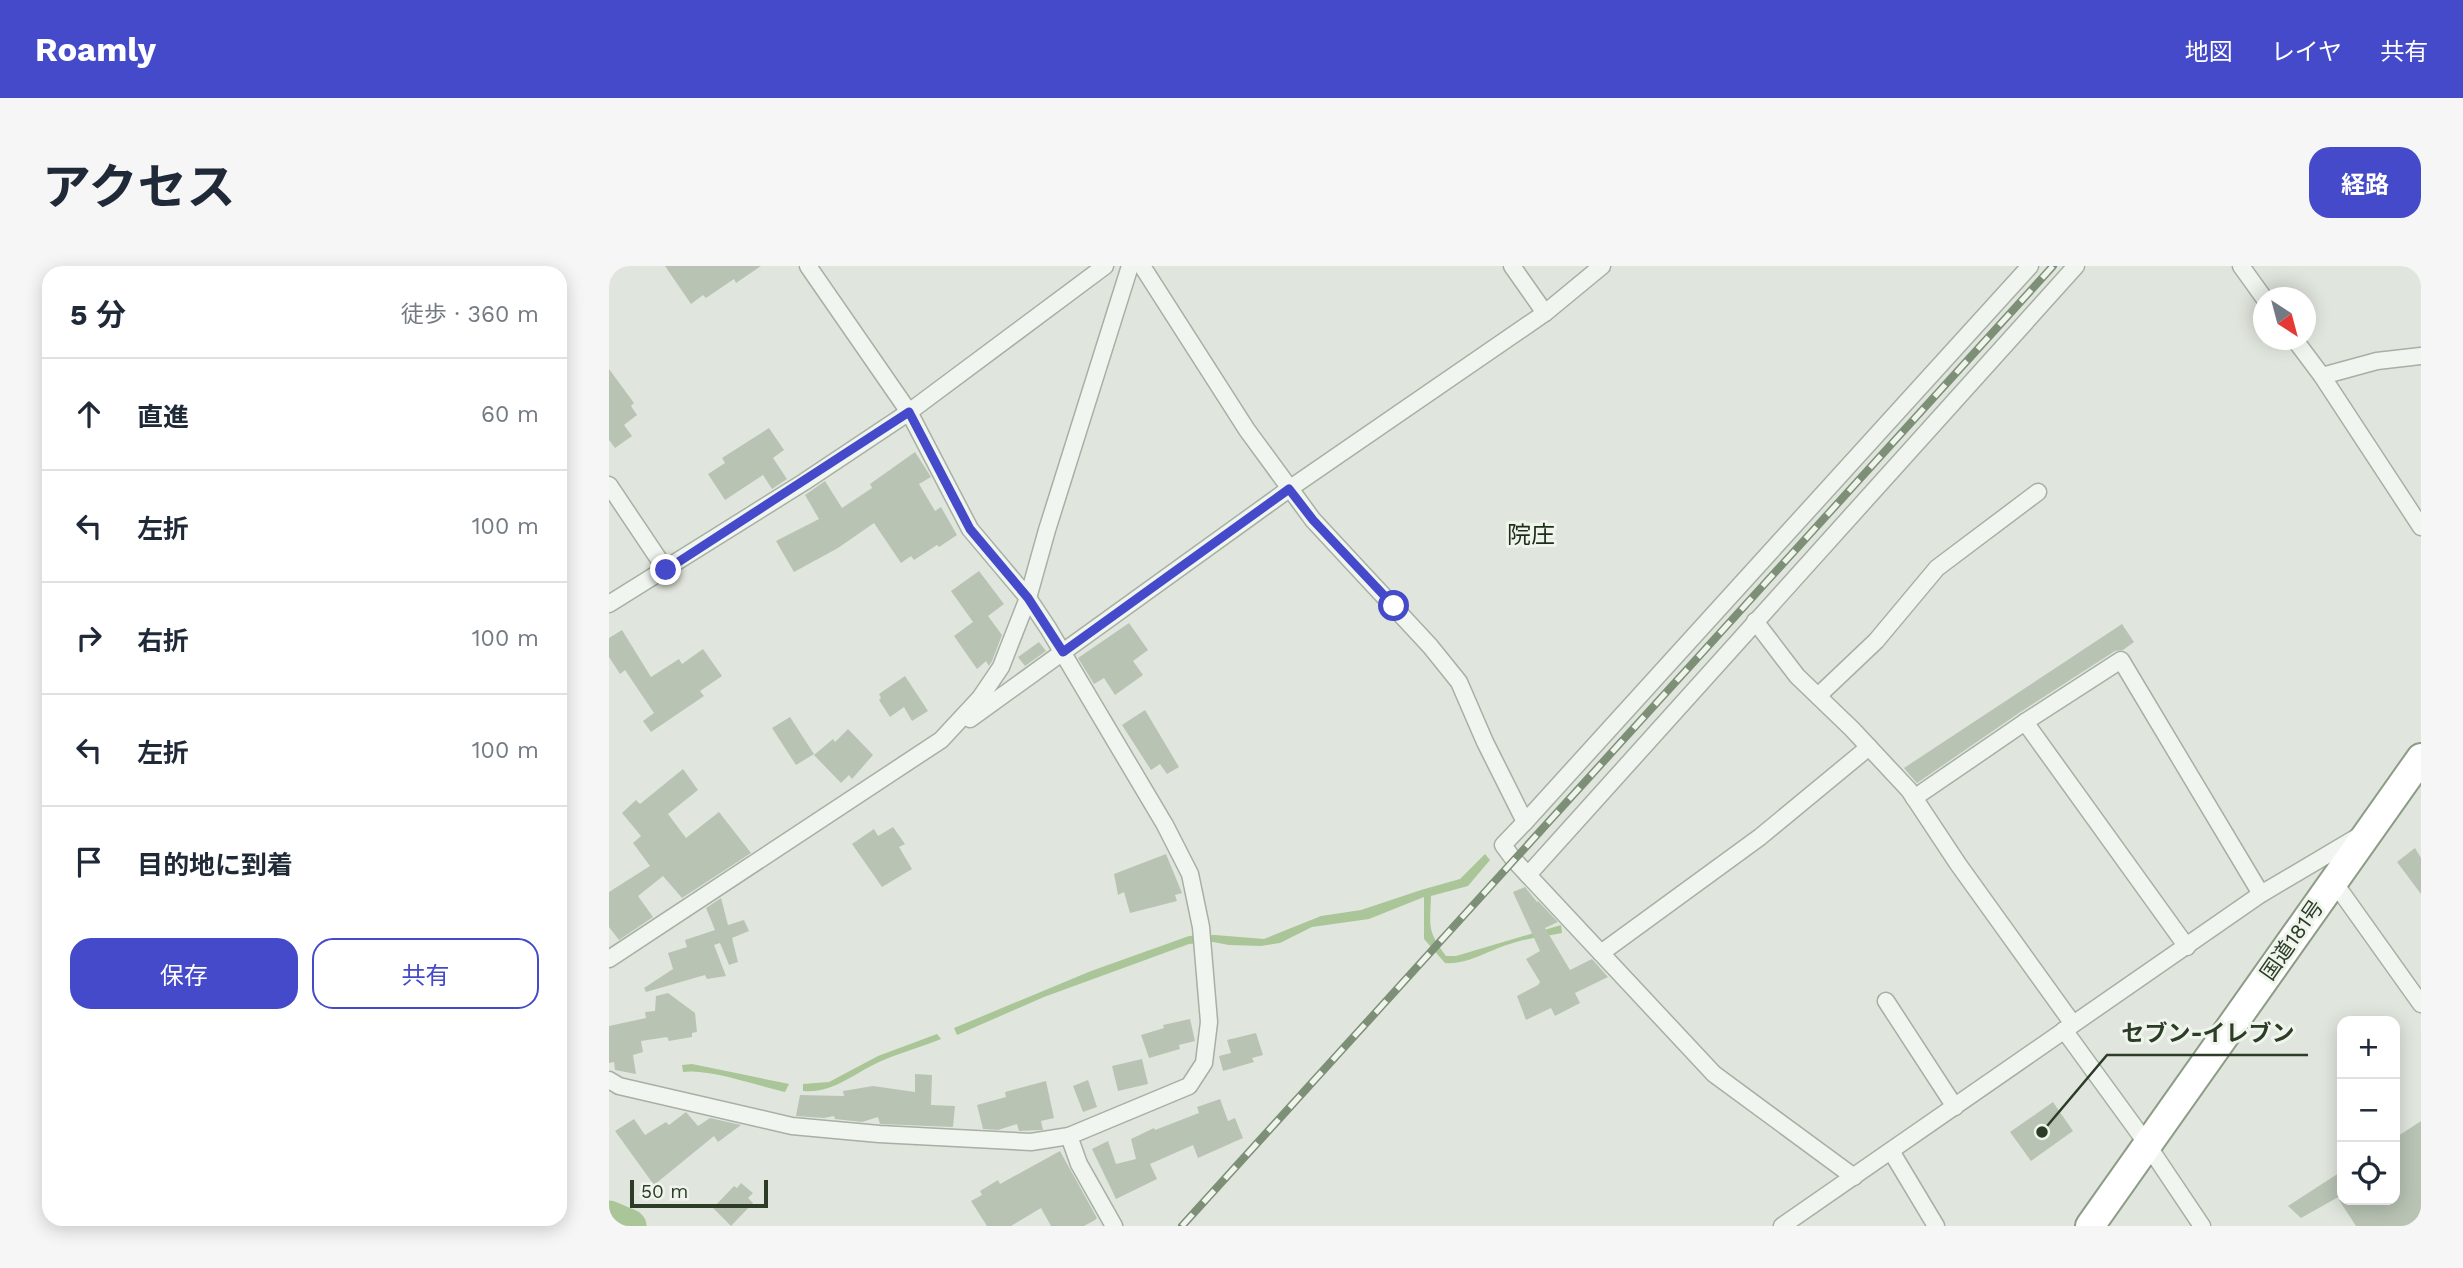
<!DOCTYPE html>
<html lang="ja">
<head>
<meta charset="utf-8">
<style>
  :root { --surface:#fff; --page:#f6f6f7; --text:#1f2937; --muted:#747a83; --line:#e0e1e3; --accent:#444ac9 }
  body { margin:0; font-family:"Work Sans","Noto Sans JP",sans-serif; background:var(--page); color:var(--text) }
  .controls { position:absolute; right:21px; bottom:21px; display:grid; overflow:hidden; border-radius:14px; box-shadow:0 4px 18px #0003 }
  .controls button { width:63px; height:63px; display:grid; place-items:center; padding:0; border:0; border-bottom:2px solid var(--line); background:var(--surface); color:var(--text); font:35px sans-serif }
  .compass { position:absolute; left:1644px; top:21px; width:63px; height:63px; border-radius:50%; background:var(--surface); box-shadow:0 4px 18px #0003; rotate:144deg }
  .scale { position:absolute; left:21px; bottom:18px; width:138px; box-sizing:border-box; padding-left:7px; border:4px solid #2c3c27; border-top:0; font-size:19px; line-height:24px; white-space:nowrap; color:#2c3c27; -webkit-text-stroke:5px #eff4ec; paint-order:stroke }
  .stop { position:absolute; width:21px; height:21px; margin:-16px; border:5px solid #444ac9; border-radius:50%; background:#fff }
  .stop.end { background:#444ac9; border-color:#fff; box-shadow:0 2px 7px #0008 }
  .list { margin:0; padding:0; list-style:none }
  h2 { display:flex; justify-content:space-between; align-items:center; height:91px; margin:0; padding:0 28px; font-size:30px }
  h2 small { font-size:23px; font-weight:400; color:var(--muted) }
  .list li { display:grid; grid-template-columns:46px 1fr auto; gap:21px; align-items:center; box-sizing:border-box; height:112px; padding:0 28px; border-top:2px solid var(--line) }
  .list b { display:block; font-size:26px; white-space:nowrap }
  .list em { font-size:23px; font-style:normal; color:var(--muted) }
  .actions { display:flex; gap:14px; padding:21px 28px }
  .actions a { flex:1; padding:16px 0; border:2px solid var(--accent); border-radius:21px; text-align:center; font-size:24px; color:var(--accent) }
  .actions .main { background:var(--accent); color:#fff }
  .icon { flex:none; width:38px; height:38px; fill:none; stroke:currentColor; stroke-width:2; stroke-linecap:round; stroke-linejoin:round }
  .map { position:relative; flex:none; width:1812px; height:960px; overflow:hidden; border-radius:21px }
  header { display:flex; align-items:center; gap:42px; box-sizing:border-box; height:98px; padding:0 35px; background:var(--accent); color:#fff }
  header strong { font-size:33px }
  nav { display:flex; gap:38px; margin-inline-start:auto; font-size:24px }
  .intro { display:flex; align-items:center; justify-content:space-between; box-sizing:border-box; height:168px; padding:0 42px }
  h1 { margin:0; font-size:49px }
  .button { padding:18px 32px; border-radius:21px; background:var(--accent); color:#fff; font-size:24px; font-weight:700 }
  main { display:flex; gap:42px; padding:0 42px }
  aside { flex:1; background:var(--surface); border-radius:21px; box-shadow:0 4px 18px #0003 }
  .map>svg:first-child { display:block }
  .water { fill:#aac698 }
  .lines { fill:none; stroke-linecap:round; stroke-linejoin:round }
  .river { stroke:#aac698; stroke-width:33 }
  .building { fill:#b8c3b4 }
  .minor-casing { stroke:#a6b0a3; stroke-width:19 }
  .trunk-casing { stroke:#8c9c85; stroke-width:32 }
  .minor { stroke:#f1f5ef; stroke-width:16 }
  .trunk { stroke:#fff; stroke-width:28 }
  .rail-casing { stroke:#7e8f77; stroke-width:8 }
  .rail { stroke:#eff4ec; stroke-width:5; stroke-dasharray:16; stroke-linecap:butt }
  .route { stroke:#444ac9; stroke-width:9 }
  .labels { text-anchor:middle; stroke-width:6; stroke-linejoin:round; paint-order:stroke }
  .street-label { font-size:21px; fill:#2c3c27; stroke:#eff4ec }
  .quarter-label { font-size:24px; fill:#1e2d19; stroke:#eff4ec }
  .leader { fill:none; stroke:#2c3c27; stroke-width:2.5 }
  .callout-dot { fill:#2c3c27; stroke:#eff4ec; stroke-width:2.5 }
  .callout-label { font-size:23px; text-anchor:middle; font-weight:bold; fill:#2c3c27; stroke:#eff4ec; stroke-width:6; stroke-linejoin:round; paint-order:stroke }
</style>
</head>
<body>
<header>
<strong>Roamly</strong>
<nav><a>地図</a><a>レイヤ</a><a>共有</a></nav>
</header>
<div class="intro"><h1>アクセス</h1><a class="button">経路</a></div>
<main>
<aside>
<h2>5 分<small>徒歩 · 360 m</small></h2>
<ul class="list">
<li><svg class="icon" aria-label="ahead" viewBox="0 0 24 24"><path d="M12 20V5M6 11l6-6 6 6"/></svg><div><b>直進</b></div><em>60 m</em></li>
<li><svg class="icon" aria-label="left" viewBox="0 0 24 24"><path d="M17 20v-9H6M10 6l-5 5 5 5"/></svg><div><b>左折</b></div><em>100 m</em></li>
<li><svg class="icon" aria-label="right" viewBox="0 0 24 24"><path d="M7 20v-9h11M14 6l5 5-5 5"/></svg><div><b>右折</b></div><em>100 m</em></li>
<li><svg class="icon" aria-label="left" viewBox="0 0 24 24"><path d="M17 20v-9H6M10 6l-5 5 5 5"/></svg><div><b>左折</b></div><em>100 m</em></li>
<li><svg class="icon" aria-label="arrive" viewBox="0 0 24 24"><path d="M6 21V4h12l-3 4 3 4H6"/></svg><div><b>目的地に到着</b></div></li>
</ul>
<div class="actions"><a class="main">保存</a><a>共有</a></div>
</aside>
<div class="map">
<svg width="1812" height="960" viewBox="0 0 1812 960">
  <rect width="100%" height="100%" fill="#e0e6dd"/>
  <g class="water">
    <path d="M876 588 881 594 859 620 822 630C821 661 818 665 837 690H847L952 659 953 667C937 670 920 672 904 677 881 683 860 699 836 697L815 673V631L760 653 703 661 671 677 652 680 620 679 604 676 580 678 435 731 348 769 345 762 482 705 580 670 606 669 655 673 712 650 752 644 812 624 851 613Z"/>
    <path d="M328 768 332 773C312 781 290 787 270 796 244 808 223 828 194 825V818L220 816 269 790Z"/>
    <path d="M83 798 180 818 176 826C149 820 99 802 74 806L73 799Z"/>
  </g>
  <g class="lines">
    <path class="river" d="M0 951 21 960"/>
  </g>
  <g class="building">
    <path d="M56 0H152L127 17 125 13 97 32 94 29 82 38Z"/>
    <path d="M0 103 25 137 22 140 28 149 15 159 23 170 6 182 0 174Z"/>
    <path d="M160 162 175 184 164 192 178 213 163 223 154 209 116 234 99 208 116 197 113 192Z"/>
    <path d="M306 186 322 211 310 218 326 245 332 241 348 269 330 281 328 279 305 294 302 290 292 297 265 257 229 282 185 306 167 275 210 253 196 229 216 215 233 242 263 222 261 218Z"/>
    <path d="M370 305 395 338 379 350 393 369 383 395 380 400 377 395 368 403 345 370 364 356 342 325Z"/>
    <path d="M520 357 539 384 524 395 534 409 506 429 495 412 485 418 469 392Z"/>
    <path d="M1513 358 1525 376 1514 384 1506 385 1410 447 1308 517 1300 508 1295 502Z"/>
    <path d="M13 364 42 411 70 393 73 398 94 383 113 410 91 425 95 430 42 466 34 455 45 447 16 404 11 408 0 391V372Z"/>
    <path d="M430 376 437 385 416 400 409 391Z"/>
    <path d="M296 410 319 445 303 455 295 441 281 451 270 434 272 432 270 428Z"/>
    <path d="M536 444 570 501 558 508 551 498 542 504 513 459Z"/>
    <path d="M181 451 205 488 187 499 163 462Z"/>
    <path d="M239 463 264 489 243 513 240 509 232 517 205 489 224 473 226 476Z"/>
    <path d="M74 503 89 524 59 548 77 572 110 546 142 587 73 632 54 610 29 630 44 651 10 674 0 661V626L41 600 24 577 32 570 13 547 27 534 31 538Z"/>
    <path d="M284 561 296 578 290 581 303 603 273 621 243 578 265 563 269 570Z"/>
    <path d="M1806 582 1812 592V628L1788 596Z"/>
    <path d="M557 588 573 627 566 629 568 635 521 647 515 626 509 629 505 608Z"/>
    <path d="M916 621 928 636 929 635 949 656 936 662 961 704 983 693 999 711 966 727 971 737 946 750 942 742 917 754 908 730 929 719 931 716 917 693 931 685 904 626Z"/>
    <path d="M112 632 119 659 135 654 140 665 123 672 129 696 120 699 111 677 105 679 117 710 98 713 96 709 37 726 35 722 64 703 59 687 78 681 76 674 106 664 97 642Z"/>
    <path d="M59 727 86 747 88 766 83 767V771L60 775 58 771 32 775 34 786 24 789 27 808 6 804 5 796 0 797V760L37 752 36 746 46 745 47 730Z"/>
    <path d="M581 753 586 775 570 779 571 783 540 792 532 769 555 762 554 759Z"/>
    <path d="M647 767 654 789 643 792 645 796 614 805 610 790 622 787 618 774Z"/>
    <path d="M533 793 539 818 509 825 503 800Z"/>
    <path d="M306 808 323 809 322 839 346 840 344 861 271 858 269 851 253 856 226 853 225 850 215 852 187 850 191 829 235 830 234 825 264 820 306 826Z"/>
    <path d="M479 814 488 841 474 846 464 820Z"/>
    <path d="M437 815 445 852 432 855 434 864 410 865 408 858 389 864 374 863 368 839 397 831 396 826Z"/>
    <path d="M611 833 619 855 626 852 634 872 589 892 584 879 541 898 548 913 507 933 483 883 499 875 507 898 527 893 522 873 545 862 546 864 590 847 588 841Z"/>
    <path d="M1444 836 1464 865 1422 895 1401 866Z"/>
    <path d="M77 846 89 860 101 852 132 859 109 876 105 870 45 919 6 865 25 853 36 869 57 856 60 859Z"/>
    <path d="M1812 855V960H1747L1730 934H1786V872Z"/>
    <path d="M451 885 488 952 486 954 475 960H442L432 942 402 960H378L362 935 373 929 371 925 389 914 391 918Z"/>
    <path d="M1733 905V929L1692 952 1679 940Z"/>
    <path d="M132 917 144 927 139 932 144 937 122 960 104 942 125 920 128 922Z"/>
  </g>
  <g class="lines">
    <g class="minor-casing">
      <g id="minor">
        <path d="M533 0 638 164 704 254 821 380 850 416 876 476 916 556 894 579 905 594 1105 808 1245 911"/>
        <path d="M903 0 936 47"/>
        <path d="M1632 0 1655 32"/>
        <path d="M1686 74 1713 110 1812 261"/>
        <path d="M1713 110 1768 95 1812 90"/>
        <path d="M0 219 57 304"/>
        <path d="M0 338 195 216 300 146 496 0"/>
        <path d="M1146 355 1188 410 1243 463 1300 524 1349 598 1464 758"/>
        <path d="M1209 430 1267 375 1328 302 1429 226"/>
        <path d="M361 453 680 223 936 47 993 0"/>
        <path d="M1416 456 1578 681"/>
        <path d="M1305 532 1416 456 1512 394 1652 628"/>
        <path d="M916 556 1421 0"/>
        <path d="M919 609 1467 0"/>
        <path d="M1725 616 1812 738"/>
        <path d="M992 687 1151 571 1260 481"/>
        <path d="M0 693 332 474 371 432 392 401 419 332 438 264 521 0"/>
        <path d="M1277 735 1346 841"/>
        <path d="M1455 764 1538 878 1593 960"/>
        <path d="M0 814 10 820 183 860 270 868 422 876 460 870 580 820 595 797 600 756 592 661 581 608 556 559 439 362 419 332 361 263 300 146 199 0"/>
        <path d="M460 870 470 898 505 960"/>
        <path d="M1282 885 1327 960"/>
        <path d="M1173 960 1652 628 1750 570"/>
      </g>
    </g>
    <g class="trunk-casing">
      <path id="trunk" d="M1481 960 1812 492"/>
    </g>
    <use href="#minor" class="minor"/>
    <use href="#trunk" class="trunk"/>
    <g class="rail-casing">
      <path id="rail" d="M573 960 1444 0"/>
    </g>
    <use href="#rail" class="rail"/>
  </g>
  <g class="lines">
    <path class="route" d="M57 304 300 146 361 263 419 332 454 386 680 223 704 254 785 340"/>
  </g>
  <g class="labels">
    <g class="street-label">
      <text transform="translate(1683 674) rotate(-55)" y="7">国道181号</text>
    </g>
    <g class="quarter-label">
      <text x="922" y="277">院庄</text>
    </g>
  </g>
  <path class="leader" d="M1433 866L1498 789H1699"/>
  <circle class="callout-dot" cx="1433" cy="866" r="7"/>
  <g class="callout-label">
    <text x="1599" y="775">セブン-イレブン</text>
  </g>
</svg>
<div class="controls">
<button>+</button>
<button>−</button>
<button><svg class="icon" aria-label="locate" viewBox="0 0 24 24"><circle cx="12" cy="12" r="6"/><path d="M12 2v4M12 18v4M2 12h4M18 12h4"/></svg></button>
</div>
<svg class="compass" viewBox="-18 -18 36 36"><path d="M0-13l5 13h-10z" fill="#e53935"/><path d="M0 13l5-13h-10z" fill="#747a83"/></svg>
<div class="scale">50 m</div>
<div class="stop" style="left:785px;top:340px"></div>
<div class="stop end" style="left:57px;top:304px"></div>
</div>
</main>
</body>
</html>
